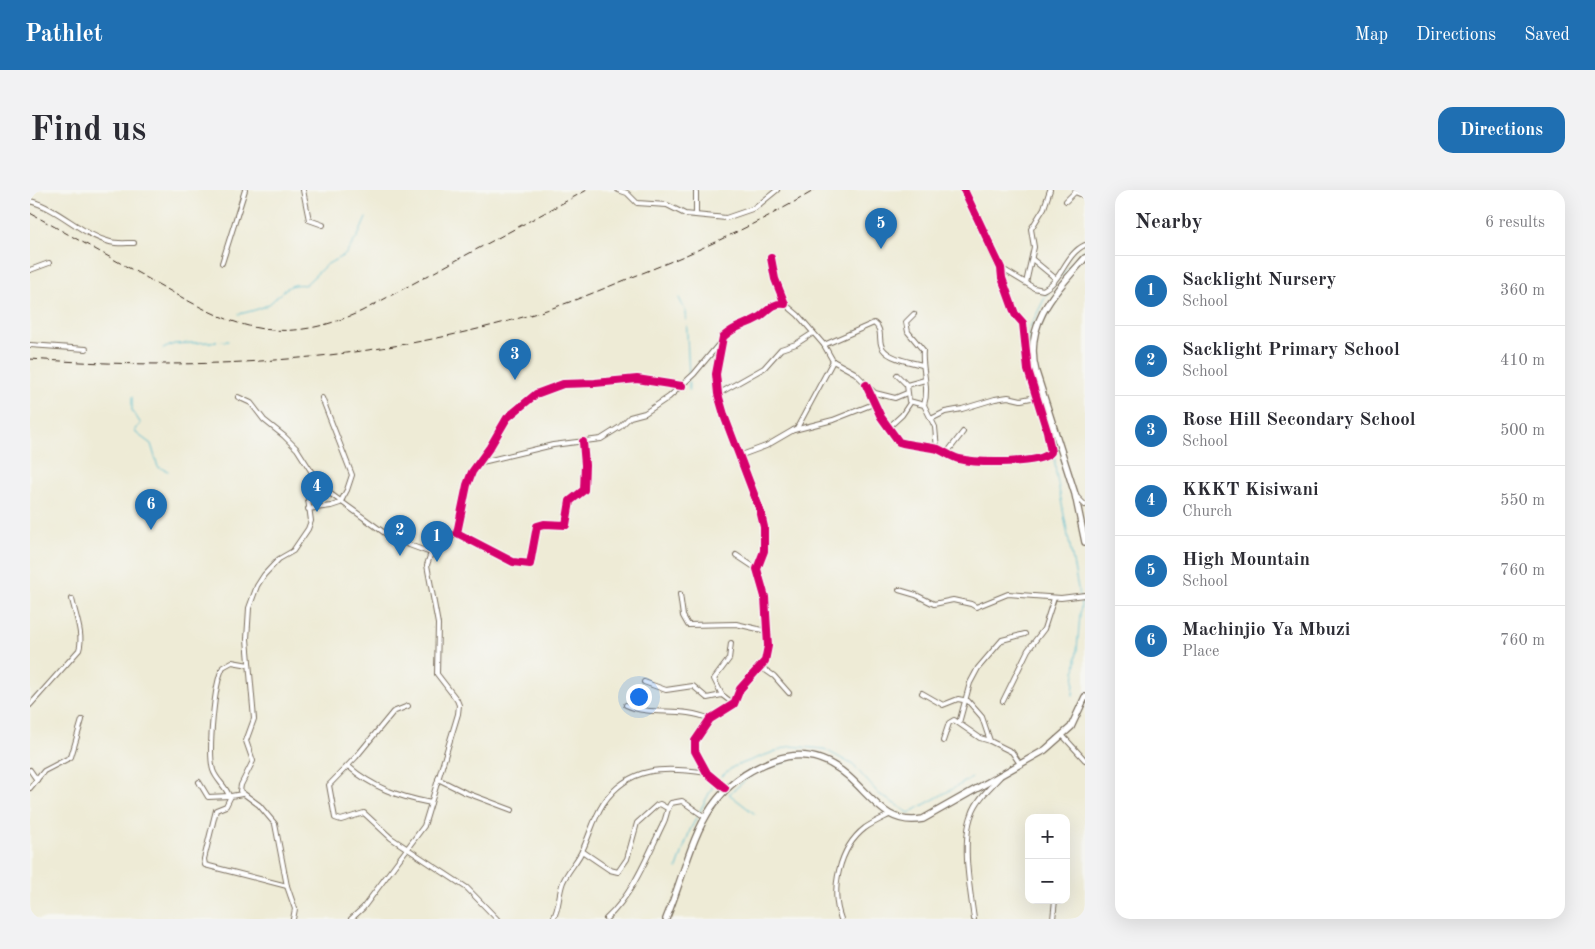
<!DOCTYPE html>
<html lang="en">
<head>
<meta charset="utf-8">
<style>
  :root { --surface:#fff; --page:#f2f2f3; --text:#2b2b33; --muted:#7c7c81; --line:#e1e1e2; --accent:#1f6fb2 }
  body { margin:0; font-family:"Old Standard TT",serif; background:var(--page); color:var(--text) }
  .controls { position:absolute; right:15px; bottom:15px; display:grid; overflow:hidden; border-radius:10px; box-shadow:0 5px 20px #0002 }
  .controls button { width:45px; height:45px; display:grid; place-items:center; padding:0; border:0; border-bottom:1px solid var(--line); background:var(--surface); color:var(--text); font:25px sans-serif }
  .you { position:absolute; left:608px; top:506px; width:18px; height:18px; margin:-12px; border:4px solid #fff; border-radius:50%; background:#1a73e8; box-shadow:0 0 0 8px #1a73e833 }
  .badge { display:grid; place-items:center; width:32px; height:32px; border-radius:50%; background:var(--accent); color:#fff; font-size:16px; font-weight:700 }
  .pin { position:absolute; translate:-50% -41px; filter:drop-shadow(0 1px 2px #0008) }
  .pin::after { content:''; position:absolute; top:26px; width:18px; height:15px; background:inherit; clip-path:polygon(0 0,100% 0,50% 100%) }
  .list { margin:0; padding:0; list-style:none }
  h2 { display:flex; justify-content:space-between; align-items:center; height:65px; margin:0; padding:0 20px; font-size:21px }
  h2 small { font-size:16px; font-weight:400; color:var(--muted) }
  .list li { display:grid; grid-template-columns:32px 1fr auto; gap:15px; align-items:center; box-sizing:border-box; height:70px; padding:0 20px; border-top:1px solid var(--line) }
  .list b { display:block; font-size:19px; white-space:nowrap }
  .list p { margin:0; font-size:16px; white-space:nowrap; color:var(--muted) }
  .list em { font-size:16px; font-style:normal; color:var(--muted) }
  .map { position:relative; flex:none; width:1055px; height:729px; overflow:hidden; border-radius:15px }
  header { display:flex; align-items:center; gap:30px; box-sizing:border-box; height:70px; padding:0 25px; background:var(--accent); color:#fff }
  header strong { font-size:24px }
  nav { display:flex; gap:28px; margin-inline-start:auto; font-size:18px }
  .intro { display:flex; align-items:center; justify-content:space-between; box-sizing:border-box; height:120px; padding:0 30px }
  h1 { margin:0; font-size:35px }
  .button { padding:12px 22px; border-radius:15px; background:var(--accent); color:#fff; font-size:18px; font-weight:700 }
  main { display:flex; gap:30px; padding:0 30px }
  aside { flex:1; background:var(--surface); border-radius:15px; box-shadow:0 5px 20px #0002 }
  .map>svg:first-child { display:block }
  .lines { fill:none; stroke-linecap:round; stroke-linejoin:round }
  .stream { stroke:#50b8cd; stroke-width:1 }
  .street-casing { stroke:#7a6e5e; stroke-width:6 }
  .primary-casing { stroke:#7a6e5e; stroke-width:8 }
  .street { stroke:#fff; stroke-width:4 }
  .primary { stroke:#fff; stroke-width:5.5 }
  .rail { stroke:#3b2a1e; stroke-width:1; stroke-dasharray:8 4; stroke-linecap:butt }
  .cycleway-casing { stroke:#f6f6f2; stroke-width:11 }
  .cycleway { stroke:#d6006c; stroke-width:8 }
</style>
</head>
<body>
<header>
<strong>Pathlet</strong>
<nav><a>Map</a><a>Directions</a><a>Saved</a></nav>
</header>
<div class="intro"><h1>Find us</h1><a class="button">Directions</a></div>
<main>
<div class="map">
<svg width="1055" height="729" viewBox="0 0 1055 729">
  <rect width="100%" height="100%" fill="#f6f6f2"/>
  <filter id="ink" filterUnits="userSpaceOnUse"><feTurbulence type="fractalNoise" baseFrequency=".02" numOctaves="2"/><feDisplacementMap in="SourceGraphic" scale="10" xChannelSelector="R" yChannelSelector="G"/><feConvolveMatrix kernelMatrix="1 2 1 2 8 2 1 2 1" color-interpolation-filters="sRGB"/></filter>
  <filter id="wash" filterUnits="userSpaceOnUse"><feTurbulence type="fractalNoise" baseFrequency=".0096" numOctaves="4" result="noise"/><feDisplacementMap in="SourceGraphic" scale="20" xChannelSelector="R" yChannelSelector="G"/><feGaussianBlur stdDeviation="1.12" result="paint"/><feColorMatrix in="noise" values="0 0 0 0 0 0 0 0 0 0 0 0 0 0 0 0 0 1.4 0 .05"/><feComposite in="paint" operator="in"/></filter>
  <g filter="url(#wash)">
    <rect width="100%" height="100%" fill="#eeebd6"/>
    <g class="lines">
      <g class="stream">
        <path d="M1029 88 1055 59"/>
        <path d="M649 108 656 122 659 188"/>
        <path d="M209 124C218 122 231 119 239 114 252 104 256 92 275 95L296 75 316 64 329 44 336 28"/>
        <path d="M133 159 144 154 198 151"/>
        <path d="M998 159V141L1021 96"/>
        <path d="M999 175 1008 207"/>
        <path d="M659 192V200"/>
        <path d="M102 207V220L111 234 105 239 106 243 121 254 128 277 138 281"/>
        <path d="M1013 223 1023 253 1026 283 1051 414 1043 505"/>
        <path d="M692 586 703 577 760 556 794 559 823 575 849 604 879 623 942 588"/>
        <path d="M725 624 699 604 724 583 758 571"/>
        <path d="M647 678 660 640 683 596"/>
      </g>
    </g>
  </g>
  <g filter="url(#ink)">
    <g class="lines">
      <g class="street-casing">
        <g id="street">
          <path d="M273 0 279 30 293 35"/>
          <path d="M588 0 597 3 607 13 637 15 655 24 696 28 725 18 747 0"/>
          <path d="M666 0V24"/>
          <path d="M0 11C30 19 50 44 80 52 87 54 96 53 104 53"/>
          <path d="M1036 11 1045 2 1055 6"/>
          <path d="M1002 69 1025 88"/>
          <path d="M192 73 215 0"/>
          <path d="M971 78 1004 98 1013 100C1032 91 1035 64 1055 55"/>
          <path d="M0 80 19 73"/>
          <path d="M996 93 1004 57 1001 39 1014 18 1020 0"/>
          <path d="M755 114 768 125 794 155 803 171 825 183 845 203 865 208 877 203"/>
          <path d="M884 124 876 132 878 142 893 160C891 179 900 197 894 215"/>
          <path d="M0 155 56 159"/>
          <path d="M794 155 844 133C854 140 847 151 853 159 860 169 881 172 892 175"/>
          <path d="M867 185 877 195 895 190"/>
          <path d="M836 195 851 227 869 252C882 256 896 256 908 259 915 262 921 267 929 269 946 273 1011 275 1021 262L1017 241 998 180 993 133 985 124 972 88 971 78 934 0"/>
          <path d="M877 195 879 211 894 215 905 237 907 259"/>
          <path d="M688 204 734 178 751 159 766 154 783 143"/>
          <path d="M208 207 221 213 234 230 254 246 267 259 288 292 298 302 363 349 401 363"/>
          <path d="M901 229 915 222 932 219 965 209 978 207 991 210 1006 207"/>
          <path d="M859 237 872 225 880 213"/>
          <path d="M764 240 803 230 846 213"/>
          <path d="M553 252 555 275 554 300 540 311 536 335 514 334 507 336 500 374 483 372 427 343 437 295 442 282 460 257 477 228 506 204 533 194 565 193 607 189 652 196"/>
          <path d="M916 264 933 242"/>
          <path d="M709 266 736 256 767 238 803 171"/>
          <path d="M448 273 523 255 571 249 590 237 600 227 615 223 639 207 664 184 689 154"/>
          <path d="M1046 306 1055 315"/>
          <path d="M278 319 301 316 310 313 317 300 322 285 292 208"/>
          <path d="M706 365 727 379"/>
          <path d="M869 400 886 405 904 414 923 410 941 414 946 417 978 404 1031 408 1055 405"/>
          <path d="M650 404 653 426 658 435 706 434 737 441"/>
          <path d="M701 453 699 469 684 489 692 505 704 514"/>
          <path d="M731 477 744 486 759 503"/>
          <path d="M614 492 636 500 663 496 677 508 692 505"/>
          <path d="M892 503 913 515 928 509 938 511 952 527 960 551 982 562 990 574"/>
          <path d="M973 511 998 460 1014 439 1024 408"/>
          <path d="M0 515 49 460C54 445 45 424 42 409"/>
          <path d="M596 515C622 527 651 516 680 529"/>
          <path d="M378 516 363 522 326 567 299 595 305 628 311 630 334 623 361 648 437 698 467 729"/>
          <path d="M929 533 940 493 948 478 972 450 995 444"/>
          <path d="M1033 546 1055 570"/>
          <path d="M913 551 919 533 924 530 950 548 960 551"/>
          <path d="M318 576C342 597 369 607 401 613"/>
          <path d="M0 580 7 590"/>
          <path d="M408 589 434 602 482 620"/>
          <path d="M169 592 178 607 199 606"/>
          <path d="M0 598 14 581 41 567 52 530"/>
          <path d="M695 598 677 583 665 561V551L680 529 704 514 710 499 735 471 738 456 735 407 727 379 734 361V337L730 320 695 228 688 204 686 184 693 147C706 135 714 136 728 128 738 122 742 112 755 114L745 89 741 68"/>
          <path d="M212 604 201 606 196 616 186 620 174 669 175 675 257 696"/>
          <path d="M199 606C196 596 186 590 183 580 178 562 184 494 193 477L202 472 219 475"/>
          <path d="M552 661 580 680 588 682 597 669 607 633 627 615 630 614 637 618"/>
          <path d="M263 729 265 719 257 696 245 634 229 615 210 601 211 595 223 571 216 551 224 529 217 449 219 418 227 396 234 385 249 369 263 361 278 339 281 331 278 309 288 292"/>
          <path d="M321 729 333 718 394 636 428 524 429 515 427 510 407 484 408 434 397 375 401 363 427 343"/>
          <path d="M523 729C530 717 528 705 533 692 538 680 548 671 553 659 560 644 564 628 573 614 599 575 636 577 677 583"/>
          <path d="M576 729C603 704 617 667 633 634 637 627 636 620 641 613L652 611 675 627"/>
          <path d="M811 729C800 700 809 658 835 638 842 633 851 629 859 625"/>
          <path d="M944 729C940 699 931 652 942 624 947 609 960 598 970 587"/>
          <path d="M1023 729 1025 710"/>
        </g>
      </g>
      <g class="primary-casing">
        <g id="primary">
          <path d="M1055 68C1025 102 993 134 1006 182L1045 304 1055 352"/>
          <path d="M636 729C664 661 667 597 745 570 773 560 796 567 818 586 843 608 857 636 893 629L1015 560 1041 537 1055 507"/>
        </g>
      </g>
      <use href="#street" class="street"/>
      <use href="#primary" class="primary"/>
      <g class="rail">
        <path d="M0 23C39 45 78 66 117 88 196 132 241 162 332 121L557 0"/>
        <path d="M0 169C168 181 337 173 500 125 539 114 577 97 615 82 673 59 731 32 785 0"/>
      </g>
      <g class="cycleway-casing">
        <g id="cycleway">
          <path d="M836 195 851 227 869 252C882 256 896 256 908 259 915 262 921 267 929 269 946 273 1011 275 1021 262L1017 241 998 180 993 133 985 124 972 88 971 78 934 0"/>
          <path d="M553 252 555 275 554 300 540 311 536 335 514 334 507 336 500 374 483 372 427 343 437 295 442 282 460 257 477 228 506 204 533 194 565 193 607 189 652 196"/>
          <path d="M695 598 677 583 665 561V551L680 529 704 514 710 499 735 471 738 456 735 407 727 379 734 361V337L730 320 695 228 688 204 686 184 693 147C706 135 714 136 728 128 738 122 742 112 755 114L745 89 741 68"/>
        </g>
      </g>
      <use href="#cycleway" class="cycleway"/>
    </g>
  </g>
</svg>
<div class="controls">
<button>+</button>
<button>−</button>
</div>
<div class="you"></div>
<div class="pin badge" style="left:407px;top:372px">1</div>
<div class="pin badge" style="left:370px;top:366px">2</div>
<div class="pin badge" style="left:485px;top:190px">3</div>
<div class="pin badge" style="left:287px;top:322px">4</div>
<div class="pin badge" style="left:851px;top:59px">5</div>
<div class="pin badge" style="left:121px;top:340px">6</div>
</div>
<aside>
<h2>Nearby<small>6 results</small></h2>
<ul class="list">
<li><span class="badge">1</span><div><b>Sacklight Nursery</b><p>School</p></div><em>360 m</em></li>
<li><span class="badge">2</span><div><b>Sacklight Primary School</b><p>School</p></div><em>410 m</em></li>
<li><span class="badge">3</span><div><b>Rose Hill Secondary School</b><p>School</p></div><em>500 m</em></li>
<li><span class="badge">4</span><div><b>KKKT Kisiwani</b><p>Church</p></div><em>550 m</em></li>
<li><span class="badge">5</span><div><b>High Mountain</b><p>School</p></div><em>760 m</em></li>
<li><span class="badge">6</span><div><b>Machinjio Ya Mbuzi</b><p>Place</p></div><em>760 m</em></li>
</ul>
</aside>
</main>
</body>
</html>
